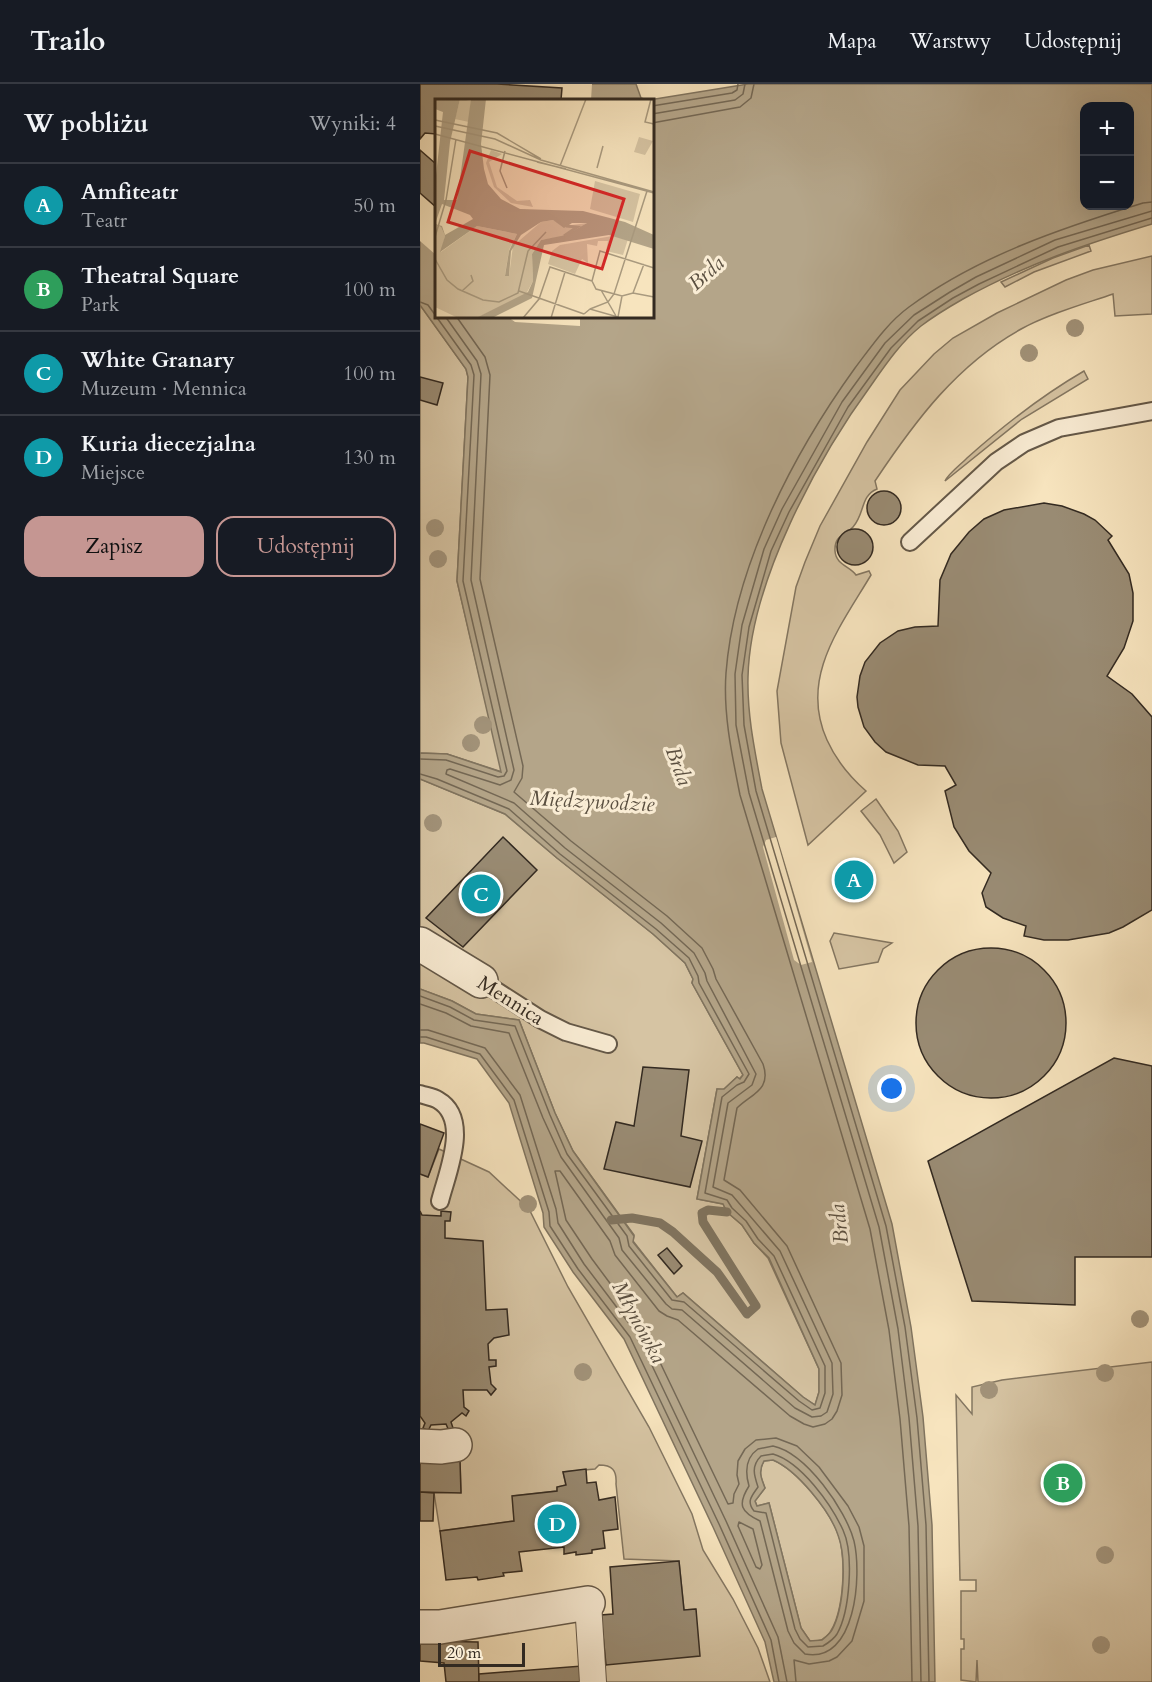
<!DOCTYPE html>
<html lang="pl">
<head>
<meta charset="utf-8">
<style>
  :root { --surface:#171b24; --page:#242831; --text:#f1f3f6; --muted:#9ea1a6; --line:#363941; --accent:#c59692 }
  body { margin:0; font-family:Cardo,serif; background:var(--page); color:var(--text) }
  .controls { position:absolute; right:18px; top:18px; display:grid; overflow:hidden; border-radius:12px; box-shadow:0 6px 24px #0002 }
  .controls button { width:54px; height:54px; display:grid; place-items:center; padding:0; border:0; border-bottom:2px solid var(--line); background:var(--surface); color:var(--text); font:30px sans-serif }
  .scale { position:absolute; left:18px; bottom:15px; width:87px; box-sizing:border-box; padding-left:6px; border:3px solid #332a21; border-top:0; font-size:16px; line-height:21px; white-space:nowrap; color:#332a21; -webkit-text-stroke:4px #faedd5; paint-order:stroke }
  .you { position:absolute; left:472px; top:1005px; width:21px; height:21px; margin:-15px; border:4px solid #fff; border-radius:50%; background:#1a73e8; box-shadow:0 0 0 9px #1a73e833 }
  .badge { display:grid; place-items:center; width:39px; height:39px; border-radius:50%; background:var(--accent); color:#fff; font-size:20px; font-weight:700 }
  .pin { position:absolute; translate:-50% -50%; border:3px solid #fff; box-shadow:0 2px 6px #0006 }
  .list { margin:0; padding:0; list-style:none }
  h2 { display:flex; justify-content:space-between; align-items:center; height:78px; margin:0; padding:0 24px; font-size:26px }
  h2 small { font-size:20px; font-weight:400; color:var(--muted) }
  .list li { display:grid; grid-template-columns:39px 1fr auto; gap:18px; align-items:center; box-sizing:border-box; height:84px; padding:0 24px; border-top:2px solid var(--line) }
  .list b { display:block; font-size:22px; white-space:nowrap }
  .list p { margin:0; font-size:20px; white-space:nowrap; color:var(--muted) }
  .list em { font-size:20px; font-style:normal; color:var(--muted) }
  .actions { display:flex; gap:12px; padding:18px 24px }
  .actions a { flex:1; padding:14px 0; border:2px solid var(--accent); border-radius:18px; text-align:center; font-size:21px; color:var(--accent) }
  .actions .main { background:var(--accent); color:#111 }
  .map { position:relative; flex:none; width:732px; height:1598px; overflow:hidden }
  header { display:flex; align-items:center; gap:36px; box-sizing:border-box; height:84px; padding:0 30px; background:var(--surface); border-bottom:2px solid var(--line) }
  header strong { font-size:28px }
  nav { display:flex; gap:33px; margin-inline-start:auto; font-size:21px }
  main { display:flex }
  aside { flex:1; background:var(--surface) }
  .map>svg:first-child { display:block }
  .green { fill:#d6c4a3; stroke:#847762; stroke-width:1.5 }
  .water { fill:#b4a589; stroke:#80745f; stroke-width:1.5; fill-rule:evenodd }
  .pier { fill:#f7e4be }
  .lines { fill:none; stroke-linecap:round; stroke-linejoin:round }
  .shore { stroke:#746855; stroke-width:1.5 }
  .stream { stroke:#80745f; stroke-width:9 }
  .building { fill:#998b73; stroke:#332a21; stroke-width:1.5 }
  .service-casing { stroke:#645848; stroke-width:20 }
  .pedestrian-casing { stroke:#645848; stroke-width:28 }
  .minor-casing { stroke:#645848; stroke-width:36 }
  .service { stroke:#faedd5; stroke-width:16 }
  .pedestrian { stroke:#faedd5; stroke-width:26 }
  .minor { stroke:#faedd5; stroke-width:33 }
  .tree { fill:#a2937a }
  .labels { text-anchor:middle; stroke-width:6; stroke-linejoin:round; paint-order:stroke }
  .street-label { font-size:20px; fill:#332a21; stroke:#faedd5 }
  .water-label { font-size:21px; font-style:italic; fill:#5a4f40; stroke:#faedd5 }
  .inset-river { fill:none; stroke:#b4a589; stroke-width:3 }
  .inset-road { fill:none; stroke:#a99a7f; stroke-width:1.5 }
  .view { fill:#d62828; fill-opacity:0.15; stroke:#d62828; stroke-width:3 }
  .inset-edge { fill:none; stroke:#332a21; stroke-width:3 }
</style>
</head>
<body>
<header>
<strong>Trailo</strong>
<nav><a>Mapa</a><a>Warstwy</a><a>Udostępnij</a></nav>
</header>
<main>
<aside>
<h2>W pobliżu<small>Wyniki: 4</small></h2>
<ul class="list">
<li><span class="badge" style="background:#0f9aa8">A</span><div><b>Amfiteatr</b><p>Teatr</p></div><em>50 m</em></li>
<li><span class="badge" style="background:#2e9e5b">B</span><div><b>Theatral Square</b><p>Park</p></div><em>100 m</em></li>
<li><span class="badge" style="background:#0f9aa8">C</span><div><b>White Granary</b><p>Muzeum · Mennica</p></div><em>100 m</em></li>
<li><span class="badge" style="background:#0f9aa8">D</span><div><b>Kuria diecezjalna</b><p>Miejsce</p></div><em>130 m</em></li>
</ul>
<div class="actions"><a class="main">Zapisz</a><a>Udostępnij</a></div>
</aside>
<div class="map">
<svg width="732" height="1598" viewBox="0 0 732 1598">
  <rect width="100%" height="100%" fill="#f7e4be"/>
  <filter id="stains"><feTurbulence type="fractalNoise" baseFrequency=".00333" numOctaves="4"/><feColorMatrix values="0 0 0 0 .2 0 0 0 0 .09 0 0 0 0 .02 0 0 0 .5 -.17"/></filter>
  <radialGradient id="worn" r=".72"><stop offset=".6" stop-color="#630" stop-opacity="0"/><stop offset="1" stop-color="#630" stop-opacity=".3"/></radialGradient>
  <g class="green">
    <path d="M669 161 671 167 614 188 585 203 581 198 633 174Z"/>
    <path d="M732 172V230L695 232 693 210C664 220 631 229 603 244 538 279 495 337 455 397L457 405C440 412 445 430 433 443 426 452 414 450 415 467 416 481 430 482 436 491L449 487 451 491C420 543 379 594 407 656 416 676 430 693 446 707L388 761 361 659 357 607 376 503 385 478 400 442 447 358 480 306 514 270 533 254 577 229 646 196 673 186Z"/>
    <path d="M0 221 46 285 48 293 37 497 82 688 27 670 0 669Z"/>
    <path d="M664 287 668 295 602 335 525 397C528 390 540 381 547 374 584 341 621 312 664 287Z"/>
    <path d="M0 695 85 730 137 774 233 850 265 879 273 895 272 899 323 991 319 995 317 993 303 1006 297 1005 277 1115 303 1120 307 1128 322 1141 334 1159 348 1174 399 1285V1308L395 1321 383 1313 263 1209 257 1213 213 1157 214 1151 153 1067 135 1029 99 936 56 930 32 917 0 905Z"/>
    <path d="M456 715 478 747 487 768 474 779 460 751 441 727Z"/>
    <path d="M414 849 472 859 463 865 458 878 419 885 410 857Z"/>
    <path d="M19 1065 69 1088 109 1125 148 1203 229 1343 272 1430 283 1466 313 1515 338 1564 350 1598H181V1585L186 1581 276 1525 264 1526 259 1477 204 1475 196 1400C197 1386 192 1381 179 1381L175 1385 143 1388 146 1401 137 1403V1407L93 1412 94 1437 20 1447 14 1409 41 1408 40 1378 0 1376V1090L8 1093Z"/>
    <path d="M732 1278V1598H558L557 1576 556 1598 541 1596V1565H544V1555H541V1507H556V1496H540L536 1311 552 1330V1303L582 1296Z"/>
    <path d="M353 1376C377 1386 409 1426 418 1450 427 1472 425 1542 403 1555 400 1557 394 1557 390 1557L381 1544 349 1419 337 1422 335 1417 345 1404C341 1394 338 1387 344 1377Z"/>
  </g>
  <g class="water">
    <path d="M151 0H216L221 14 227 16H148Z"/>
    <path d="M328 0H732V140C666 160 604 181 543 215 529 223 514 232 501 242 481 258 466 280 452 300 397 375 330 499 328 593 327 631 335 668 342 705L472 1140 491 1243 503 1333 512 1441 515 1598H354L345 1558 293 1443 204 1255 153 1188 124 1143 123 1129 89 1019 57 975 4 959H0V905L32 917 56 930 99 936 135 1029 153 1067 214 1152 213 1158 257 1213 263 1209 383 1313 395 1321 399 1308V1285L349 1174 334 1159 322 1141 307 1128 303 1120 277 1115 297 1005H304L317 993 320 995 323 991 272 899 273 895 265 879 233 850 137 774 85 730 0 695V669L27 670 81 688 37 497 48 293 46 285 0 221V142L16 156V232H232V16H229ZM664 22H710V122H664ZM353 1376C377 1386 410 1427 418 1451 427 1475 424 1524 412 1546 410 1550 405 1553 402 1556L390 1557 381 1544 349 1419 337 1422 335 1417 345 1404C341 1394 338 1387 344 1377Z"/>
  </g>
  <g class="pier">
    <path d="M148 0H172L171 16H145Z"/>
    <path d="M0 139 16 152V171L0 157Z"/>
    <path d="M88 233H160V242L95 238Z"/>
    <path d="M356 753 392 878 381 881 374 876 343 763 346 756Z"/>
  </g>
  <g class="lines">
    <g class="shore">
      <path d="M232 22 312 9 317 6 318 0"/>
      <path d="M232 30 315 16 323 10 325 0"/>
      <path d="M232 39 320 23 331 14 334 0"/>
      <path d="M0 218 8 221 51 281 54 291 43 497 87 687 84 692 78 693 26 676 0 675"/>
      <path d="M36 232 65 273 70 291 60 495 103 682 102 694 94 708 151 757 247 832 282 864 293 885 296 895 343 980C352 1006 331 1010 317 1024L304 1096 320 1106 367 1162 421 1279 422 1311 417 1327 412 1335 405 1340 393 1343 384 1340 370 1332 258 1236 247 1232 239 1227 195 1171 190 1157 140 1087H135L146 1136 172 1175 224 1245 308 1420 313 1419 314 1410 319 1400 317 1391 318 1377 325 1365 336 1356 356 1354 377 1362 399 1383 428 1422 439 1443 444 1462V1517L432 1557 417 1573 409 1577 389 1580 374 1576 376 1598"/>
      <path d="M0 690 17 695 89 725 140 770 236 845 269 874 278 892 279 899 329 990 324 998 317 1001 302 1013 285 1109 307 1116 312 1124 326 1137 338 1155 354 1172 405 1282V1309L400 1324 392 1326 379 1317 264 1218 252 1216 209 1162 207 1152 147 1070 130 1031 95 942 54 936 30 923 0 912"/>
      <path d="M0 920 26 929 51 942 89 949 123 1034 141 1073 199 1154 202 1166 246 1220 252 1225 262 1226 375 1324 392 1333 401 1332 407 1328 413 1310 412 1279 360 1167 312 1111 293 1103 308 1019 332 1001 336 990 287 897 285 889 274 869 241 839 145 764 94 719 26 690 27 686 30 685 80 701 91 696 94 686 51 496 61 290 57 277 25 232"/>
      <path d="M0 946H8L65 964 100 1011 136 1125 138 1139 164 1180 217 1250 306 1437 358 1553 367 1598"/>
      <path d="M0 953H6L60 970 94 1016 129 1128 130 1142 158 1185 210 1253 299 1440 351 1556 359 1598"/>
      <path d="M353 1362C386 1369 426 1426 434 1457 442 1491 436 1580 385 1570L374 1559 368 1547 340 1437C321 1428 317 1421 329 1402 325 1388 325 1374 338 1365Z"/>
      <path d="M353 1370C381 1378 411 1420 423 1446 434 1470 430 1527 417 1550 414 1555 408 1559 403 1562L388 1563 380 1555 375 1545 346 1429 334 1427C326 1417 332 1412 338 1403 334 1391 331 1382 341 1372Z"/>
      <path d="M319 1438 333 1445 342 1481 340 1485 336 1483 318 1442Z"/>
      <path d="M492 1598 489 1442 480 1335 469 1246 450 1145 320 711C312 671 303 630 306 589 314 483 373 370 435 284 451 263 467 239 489 223 558 172 642 144 723 119L732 118"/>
      <path d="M501 1598 498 1442 489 1334 478 1245 459 1143 329 709 316 641 315 590 322 541 344 465 362 425 422 318 465 259 494 231 530 208 556 193 635 156 732 127"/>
      <path d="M509 1598 506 1441 497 1334 485 1243 466 1142 336 707 324 641 322 591 329 543 351 467 369 428 428 323 471 264 498 237 533 214 559 200 638 163 732 134"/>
    </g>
    <path class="stream" d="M191 1136 212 1134 240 1139 253 1148 297 1188 327 1230 336 1222 283 1138 282 1129 288 1126 307 1128"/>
  </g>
  <g class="building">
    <path d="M0 0H77L142 4 141 16H16V50L5 49 0 55Z"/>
    <path d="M0 66 16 80V123L0 109Z"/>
    <path d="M0 293 23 299 17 321 0 316Z"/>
    <circle cx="464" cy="424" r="17"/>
    <path d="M624 419 642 422 664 430 675 436 692 452 688 456 709 490 713 509V537L704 564 687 592 712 610 732 633V826L703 843 689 849 648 856H624L604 852 606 842 583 834 566 823 562 809 571 789 549 767 534 743 525 707 536 701 525 682 498 681 466 668 455 658 444 643 438 623 437 613 440 592 445 578 460 559 478 547 495 543 518 542 520 496 531 470 549 448 564 435 584 426Z"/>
    <circle cx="435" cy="463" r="18"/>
    <path d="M83 753 117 786 43 863 6 834Z"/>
    <circle cx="571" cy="939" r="75"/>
    <path d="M694 974 732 982V1173H655V1221L552 1217 508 1077Z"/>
    <path d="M223 983 269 986 261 1052 282 1057 270 1103 184 1085 196 1038 214 1042Z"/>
    <path d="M0 1040 24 1049 8 1093 0 1090Z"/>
    <path d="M0 1127 2 1131 21 1132V1127L31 1128 30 1137H25V1154L63 1157 66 1226 87 1225 89 1251 74 1254 68 1260 69 1276H76V1282L69 1283 71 1300 76 1305 71 1311 67 1306H43L44 1323 49 1327 46 1332 42 1329 31 1338 33 1344 29 1347 26 1340 11 1341 8 1347 3 1344 5 1339 0 1332Z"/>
    <path d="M247 1164 262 1182 254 1190 238 1171Z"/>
    <path d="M0 1376 40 1377 41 1409 0 1408Z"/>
    <path d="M166 1385 167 1399 176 1398 179 1416 195 1413 198 1445 183 1447 185 1464 172 1466V1469L156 1471V1468L144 1470V1463L99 1468 102 1487 83 1489 84 1492 58 1496 57 1493 26 1496 20 1447 94 1437 92 1412 137 1407V1403L146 1401 143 1388Z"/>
    <path d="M0 1408 14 1409 13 1437H0Z"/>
    <path d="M259 1477 264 1526 276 1525 280 1572 186 1581 181 1531 193 1530 190 1483Z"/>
    <path d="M0 1557 58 1558 59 1598H26L24 1579 0 1577Z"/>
    <path d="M162 1582V1598H59V1590Z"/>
  </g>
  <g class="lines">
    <g class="service-casing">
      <g id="service">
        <path d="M490 458 576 378 604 359 639 344 732 327"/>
        <path d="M61 897 120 935 146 948 188 960"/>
        <path d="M0 1010C6 1012 13 1013 18 1016 51 1035 27 1089 20 1117"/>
      </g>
    </g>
    <g class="pedestrian-casing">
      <path id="pedestrian" d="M168 1519 173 1598"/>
    </g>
    <g class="minor-casing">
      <g id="minor">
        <path d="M0 860 61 897"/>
        <path d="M0 1362 21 1363 35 1361"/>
        <path d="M0 1543H20L168 1519"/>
      </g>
    </g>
    <use href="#service" class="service"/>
    <use href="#pedestrian" class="pedestrian"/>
    <use href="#minor" class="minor"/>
  </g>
  <g class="tree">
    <circle cx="655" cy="244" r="9"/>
    <circle cx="609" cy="269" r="9"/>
    <circle cx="15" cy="444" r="9"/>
    <circle cx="18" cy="475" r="9"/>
    <circle cx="63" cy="641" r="9"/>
    <circle cx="51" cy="659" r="9"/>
    <circle cx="13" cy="739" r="9"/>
    <circle cx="108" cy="1120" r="9"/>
    <circle cx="720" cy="1235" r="9"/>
    <circle cx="163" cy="1288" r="9"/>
    <circle cx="685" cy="1289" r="9"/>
    <circle cx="569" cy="1306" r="9"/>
    <circle cx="685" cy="1471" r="9"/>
    <circle cx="681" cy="1561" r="9"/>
  </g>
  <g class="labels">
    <g class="street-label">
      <text transform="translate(91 916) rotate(32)" y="7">Mennica</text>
    </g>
    <g class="water-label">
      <text transform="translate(286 189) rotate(-42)" y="7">Brda</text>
      <text transform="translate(259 682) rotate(70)" y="7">Brda</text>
      <text transform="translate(172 717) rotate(3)" y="7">Międzywodzie</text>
      <text transform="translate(419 1140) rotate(-96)" y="7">Brda</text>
      <text transform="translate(219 1238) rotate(62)" y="7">Młynówka</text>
    </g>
  </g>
  <g transform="translate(15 15)">
    <rect width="219" height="219" fill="#f7e4be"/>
    <path d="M25 0 36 2 34 23 20 20ZM204 38 218 42 210 56 199 53ZM56 51 67 55 54 63 62 88 82 102 95 101 98 108 76 104 59 88 51 64ZM160 82 205 95 198 123 155 110ZM118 121 130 127 152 124 131 137 106 141 97 155 98 182 90 197 41 219 21 218 0 208V126L6 128 10 137 6 153 42 127 82 135 74 151 70 176 74 177 78 147 106 123ZM183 136 193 140 188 156 171 152 173 142H163L162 147 152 145 153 164 147 160 140 175 113 165 117 152 125 146Z" fill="#d6c4a3"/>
    <path d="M0 0H25L15 43 9 101H22L36 0H51L46 45 49 70 53 85 66 100 85 110 148 112 190 123 219 136V150L174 136 109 146 97 199 57 219H41L93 193 98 182 97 155 106 141 131 136 152 124H137L129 129 118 121 106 123 86 136 76 152 74 177H70L74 152 82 135 42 127 5 153 10 137 6 128 0 126V85L8 13 0 10ZM7 105 35 116 38 120 10 136 7 127 0 125Z" fill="#b4a589" fill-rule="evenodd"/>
    <path class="inset-river" d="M129 137 142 128 131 127"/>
    <path class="inset-road" d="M216 0 210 23 219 25M0 21 62 34 106 60M0 27 60 40 106 61 219 93M0 35 219 94M70 52 65 72 72 89M102 63 131 70M125 67 151 0M162 69 168 47M0 138 11 101 21 40M0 160 12 181 23 190 48 201 64 203 83 194 93 152 111 133M157 182 165 152 219 169M157 182 161 190 187 197 198 194 219 198M166 191 181 217M27 192 38 182 36 176M84 192 149 215M198 194 209 165M155 210 173 203 179 195 212 92M149 215 155 210 183 218M183 218 187 197M88 219 104 200 115 168 157 182M116 219 130 173"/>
    <path class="view" d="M35 52 189 100 167 170 13 123Z"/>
    <rect width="219" height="219" class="inset-edge"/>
  </g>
  <rect width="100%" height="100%" filter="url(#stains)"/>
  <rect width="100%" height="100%" fill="url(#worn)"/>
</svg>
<div class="controls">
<button>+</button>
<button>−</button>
</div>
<div class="scale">20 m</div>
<div class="you"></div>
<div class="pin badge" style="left:434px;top:796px;background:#0f9aa8">A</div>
<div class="pin badge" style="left:643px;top:1399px;background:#2e9e5b">B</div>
<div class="pin badge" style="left:61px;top:810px;background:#0f9aa8">C</div>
<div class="pin badge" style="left:137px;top:1440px;background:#0f9aa8">D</div>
</div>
</main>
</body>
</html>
